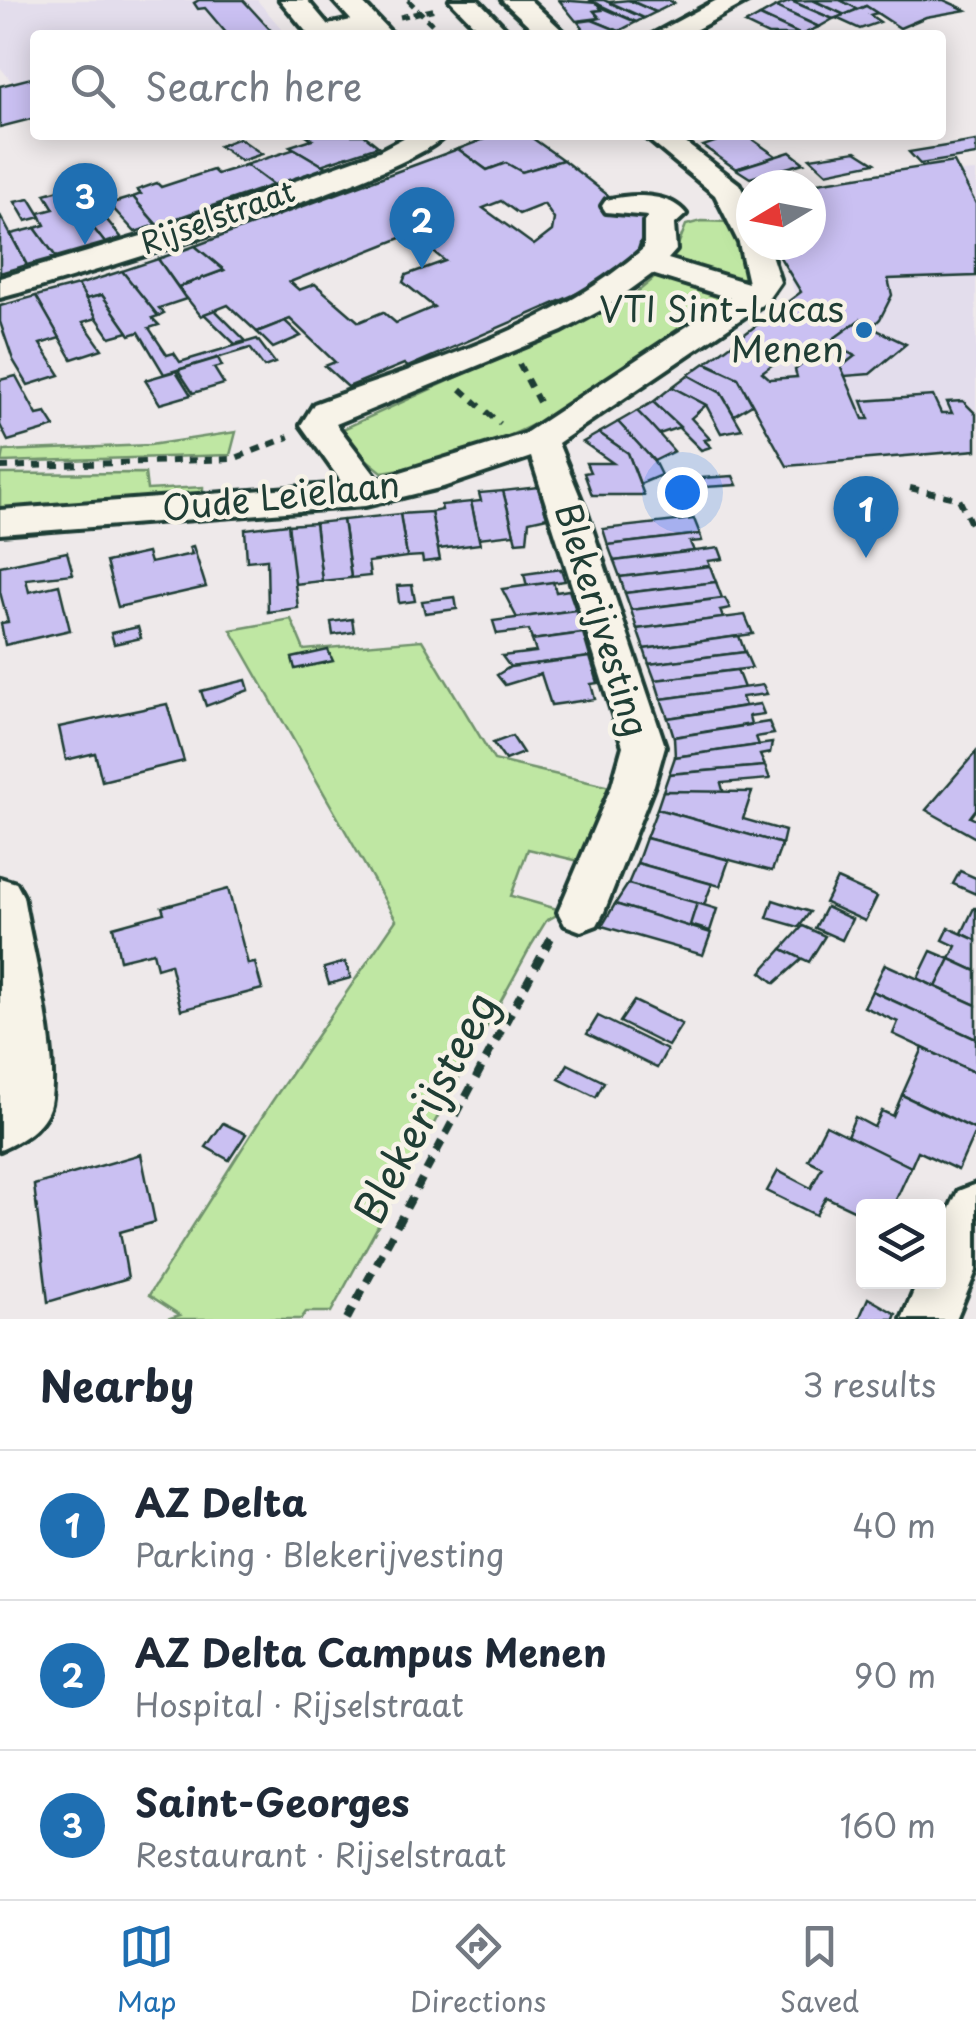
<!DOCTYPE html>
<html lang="en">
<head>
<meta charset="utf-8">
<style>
  :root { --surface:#fff; --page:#f6f6f7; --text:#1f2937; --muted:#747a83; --line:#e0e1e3; --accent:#1f6fb2 }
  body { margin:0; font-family:"Playpen Sans",sans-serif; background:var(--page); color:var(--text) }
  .controls { position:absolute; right:30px; bottom:30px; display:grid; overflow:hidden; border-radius:10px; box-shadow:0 5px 25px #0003 }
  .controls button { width:90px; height:90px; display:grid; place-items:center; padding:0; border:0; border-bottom:2px solid var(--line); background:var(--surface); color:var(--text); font:50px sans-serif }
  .compass { position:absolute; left:736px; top:170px; width:90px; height:90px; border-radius:50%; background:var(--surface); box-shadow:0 5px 25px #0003; rotate:260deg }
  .you { position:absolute; left:682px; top:492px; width:35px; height:35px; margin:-25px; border:8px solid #fff; border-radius:50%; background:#1a73e8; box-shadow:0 0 0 15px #1a73e833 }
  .badge { display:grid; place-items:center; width:65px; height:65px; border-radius:50%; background:var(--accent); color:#fff; font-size:32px; font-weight:700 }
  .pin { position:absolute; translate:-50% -82px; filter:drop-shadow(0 2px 5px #0008) }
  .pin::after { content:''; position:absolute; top:52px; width:35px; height:30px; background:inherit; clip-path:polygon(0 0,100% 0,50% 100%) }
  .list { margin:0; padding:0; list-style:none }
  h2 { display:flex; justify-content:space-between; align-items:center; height:130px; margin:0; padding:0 40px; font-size:42px }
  h2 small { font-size:32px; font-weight:400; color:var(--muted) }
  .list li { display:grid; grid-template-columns:65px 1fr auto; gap:30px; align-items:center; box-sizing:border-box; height:150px; padding:0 40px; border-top:2px solid var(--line) }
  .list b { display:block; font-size:38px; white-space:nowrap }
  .list p { margin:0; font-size:32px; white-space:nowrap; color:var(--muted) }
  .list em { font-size:32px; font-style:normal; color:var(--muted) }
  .icon { flex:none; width:55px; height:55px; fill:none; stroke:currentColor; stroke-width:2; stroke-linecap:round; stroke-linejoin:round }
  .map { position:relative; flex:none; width:976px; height:1319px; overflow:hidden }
  .search { position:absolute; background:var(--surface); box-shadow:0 5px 25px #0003; left:30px; right:30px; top:30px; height:110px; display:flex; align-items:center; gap:25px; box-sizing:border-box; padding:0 35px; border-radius:10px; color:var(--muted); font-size:38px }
  .sheet { height:580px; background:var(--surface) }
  nav { display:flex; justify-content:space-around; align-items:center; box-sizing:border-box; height:140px; border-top:2px solid var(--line); background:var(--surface); font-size:28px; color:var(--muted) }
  nav a { display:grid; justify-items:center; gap:5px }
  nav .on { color:var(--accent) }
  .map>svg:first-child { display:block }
  .built { fill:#e3ddec }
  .green { fill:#bfe7a3; stroke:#6f926c; stroke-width:2.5 }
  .building { fill:#cac0f2; stroke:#1f3d34; stroke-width:2.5; fill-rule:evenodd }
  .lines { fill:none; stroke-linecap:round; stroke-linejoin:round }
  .minor-casing { stroke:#1f3d34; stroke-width:8 }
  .path-far2 { stroke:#1f3d34; stroke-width:5; stroke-dasharray:8 5; stroke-linecap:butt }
  .path-far1 { stroke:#1f3d34; stroke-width:6; stroke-dasharray:9 8; stroke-linecap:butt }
  .path { stroke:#1f3d34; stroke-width:8; stroke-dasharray:12 9; stroke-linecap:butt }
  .minor { fill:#f7f3e8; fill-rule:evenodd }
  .poi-dot { fill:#1f6fb2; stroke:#f7f3e8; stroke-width:4 }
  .labels { text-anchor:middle; stroke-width:9; stroke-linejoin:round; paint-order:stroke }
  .far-street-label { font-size:30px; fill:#1f3d34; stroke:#f7f3e8 }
  .poi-label { font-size:35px; fill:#1f3d34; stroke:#f7f3e8; text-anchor:end }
  .street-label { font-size:35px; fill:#1f3d34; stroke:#f7f3e8 }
  .near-street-label { font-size:42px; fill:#1f3d34; stroke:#f7f3e8 }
</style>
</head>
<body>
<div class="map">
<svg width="976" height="1319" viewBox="0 0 976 1319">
  <rect width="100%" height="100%" fill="#eee9ea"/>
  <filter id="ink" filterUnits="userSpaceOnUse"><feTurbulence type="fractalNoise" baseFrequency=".01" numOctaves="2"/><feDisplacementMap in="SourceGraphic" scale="20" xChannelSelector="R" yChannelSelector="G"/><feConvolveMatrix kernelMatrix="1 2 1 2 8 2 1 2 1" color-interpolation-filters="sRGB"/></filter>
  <g filter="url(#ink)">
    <g class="built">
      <path d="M0 0H257L287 35H35V118L0 127V86L12 82 0 67Z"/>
      <path d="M954 162 960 172 976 171V450L787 466 738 378 706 363 796 297 779 245H811V185H804Z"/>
    </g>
    <g class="green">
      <path d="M701 221 731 222 748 278C636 368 529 451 382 472L334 433 629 299 670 265 686 225Z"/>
      <path d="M236 432 230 455 2 462 4 451 150 445Z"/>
      <path d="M145 473 147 490 203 487V501L0 512V474Z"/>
      <path d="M291 619 304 650 422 640 494 760 614 788 583 862 528 849 511 896 564 911 546 921 532 944 331 1312H306L301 1319H167L180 1315 149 1295 271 1103 396 920 231 630Z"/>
    </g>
    <g class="building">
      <path d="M199 0H243L275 35H223L227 34 205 8 198 9 194 3Z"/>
      <path d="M559 0 597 3 602 10 594 11 600 18 576 21Z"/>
      <path d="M589 0H604L644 18 636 22Z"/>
      <path d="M629 0 656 12 644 18 609 2Z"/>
      <path d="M629 0H668L674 3 656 12Z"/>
      <path d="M813 0 845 15 833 19 791 1Z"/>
      <path d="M813 0H840L858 9 845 15Z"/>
      <path d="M840 0H944L966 10 926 17 900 28 866 6 858 9Z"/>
      <path d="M791 1 833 19 819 27 776 7Z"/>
      <path d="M597 3 603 8 636 22 619 31 592 20 600 18 594 11 602 10Z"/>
      <path d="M866 6 877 13 870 15 880 22 860 29 836 18Z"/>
      <path d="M776 7 819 27 801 35 760 16Z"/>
      <path d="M760 16 801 35H768L745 24Z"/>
      <path d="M592 20 602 24 619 31 588 35 578 22Z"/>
      <path d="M35 77V118L0 127V86Z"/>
      <path d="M306 135H364L378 146 324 164 327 168 290 146 312 139Z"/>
      <path d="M495 135H528L563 160 522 172 506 163 487 170 458 149Z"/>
      <path d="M734 135H746L776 156 736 169 703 146Z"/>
      <path d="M239 138 262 154 241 161 219 146Z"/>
      <path d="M976 141V155L920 164 909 152Z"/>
      <path d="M295 149 327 168 273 185 245 165Z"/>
      <path d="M458 149 487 170 506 163 522 172 563 160 614 200 643 214 644 231 638 250 608 279 585 290 408 367 404 364 348 387 325 366 335 362 290 319 257 332 228 305 201 316 178 287 224 270 195 246ZM501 201 519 214 544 204 554 219 552 231 534 245 483 208ZM411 234 445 261 406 275 403 282 434 307 396 323 383 312 359 322 315 284 299 290 290 282Z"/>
      <path d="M856 151 875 163 826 173 810 158Z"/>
      <path d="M790 152 804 163 750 178 736 169Z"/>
      <path d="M954 162 976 204V276L888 279 892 295 880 319 874 325 861 319 829 342 855 356 841 367 863 419H869L862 401 933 396 941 413H952L947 402 963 401 976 414V450L787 466 738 378 706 363 801 292 778 254 782 253 779 245H811V185H804ZM783 357 800 366 795 370 797 377 770 379 762 372Z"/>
      <path d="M246 165 273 185 157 225 133 197 141 194 137 190 157 183 161 187 213 170 217 174Z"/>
      <path d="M77 184 121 237V238L105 243 81 213 63 189Z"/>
      <path d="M63 189 105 243 56 257 35 228 45 225 39 213 54 209 45 194Z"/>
      <path d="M133 197 148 215 157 225 135 232 109 204Z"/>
      <path d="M30 199 41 217 26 221 15 202Z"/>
      <path d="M0 215 27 265 0 273Z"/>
      <path d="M35 228 56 257 27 265 11 234Z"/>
      <path d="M195 246 224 270 178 287 158 259Z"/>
      <path d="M158 259 186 299 159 308 164 313 158 316 122 271Z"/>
      <path d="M122 271 158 316 152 318 159 325 149 328 167 355 174 353 180 362 257 339 275 363 264 367 250 348 164 374 139 332 130 335 102 295 86 299 78 285Z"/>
      <path d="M78 285 97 318 83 322 102 349 72 359 36 296Z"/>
      <path d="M102 295 128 332 110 337 97 318 86 299Z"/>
      <path d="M36 296 60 338 40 344 60 375 28 385 13 360 0 322V306Z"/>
      <path d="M215 310 246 341 235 344 204 314Z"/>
      <path d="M285 321 301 336 273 348 257 332Z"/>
      <path d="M858 321 906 344 870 374 845 376 841 367 855 356 829 342Z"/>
      <path d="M218 358 222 366 214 368 224 384 193 393 178 370Z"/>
      <path d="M705 363 738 378 752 404 734 415 721 393 688 375Z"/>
      <path d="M176 371 191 395 160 404 145 380Z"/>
      <path d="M688 375 721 393 742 429 721 433 706 405 672 387Z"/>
      <path d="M16 376 37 415 46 413 55 427 8 441 0 425V380Z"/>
      <path d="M672 387 706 405 691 418 710 439 704 440 711 447 701 450 653 402Z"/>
      <path d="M653 402 680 427 659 434 637 411Z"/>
      <path d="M637 411 649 423 674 451 654 461 618 422Z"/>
      <path d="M618 422 654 461 661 475 640 484 628 453 599 433Z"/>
      <path d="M599 433 628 453 644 495H592L584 473 590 472 586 463H613L583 442Z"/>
      <path d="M733 476 737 485 705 487 702 478Z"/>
      <path d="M538 487 547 517 529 521 527 541 516 542 503 491Z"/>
      <path d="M503 491 514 534 479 538 471 502 481 501 479 493Z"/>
      <path d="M471 502 480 544 438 549 431 512 442 510 441 505Z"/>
      <path d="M431 512 440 560 423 562 422 556 407 557 400 514Z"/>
      <path d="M400 514 407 557 368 562 370 576 351 578 343 520Z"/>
      <path d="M694 519 700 534 608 545 603 529Z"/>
      <path d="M343 520 351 578 322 581 315 523Z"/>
      <path d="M315 523 322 581 294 584 288 525Z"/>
      <path d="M288 524 298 608 268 612 267 559 247 561 245 529Z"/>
      <path d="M700 534 702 541 690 542 694 551 614 561 608 545Z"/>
      <path d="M193 546 206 587 118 607 106 562 147 553 150 563 192 554 189 547Z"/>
      <path d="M719 548 723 559 708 561 710 566 620 577 614 561Z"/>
      <path d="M67 552 73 574 26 579 29 592 59 585 70 630 5 645 1 623 8 622 0 592V566Z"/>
      <path d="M710 566 716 582 625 593 620 577Z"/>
      <path d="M561 569 565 581 527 586 524 574Z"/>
      <path d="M553 582 556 592 569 590 576 610 517 618 502 589Z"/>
      <path d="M716 582 722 598 631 610 625 593Z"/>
      <path d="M412 585 415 601 399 603 397 586Z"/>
      <path d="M455 597 457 609 425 613 422 601Z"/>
      <path d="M725 598 730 608 720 610 723 618 637 629 631 610Z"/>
      <path d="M576 610 583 633 532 640 529 630 497 634 493 621Z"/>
      <path d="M745 615 753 634 644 649 637 629Z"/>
      <path d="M352 619 354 632 333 635 331 622Z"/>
      <path d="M138 627 141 638 114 644 111 633Z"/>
      <path d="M583 633 590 657 510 667 502 656 536 652 532 640Z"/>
      <path d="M739 636 745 652 649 664 644 649Z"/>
      <path d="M328 650 333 661 295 669 292 658Z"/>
      <path d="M745 652 752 668 655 680 649 664Z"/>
      <path d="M590 657 598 683 591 684 595 699 551 705 541 674 505 685 497 675 510 667Z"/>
      <path d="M737 670 744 688 661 699 655 680Z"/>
      <path d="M246 680 249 690 206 706 201 691Z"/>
      <path d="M763 685 767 694 742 697 745 706 668 718 661 699Z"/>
      <path d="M167 704 184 761 102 781 95 753 66 760 59 727Z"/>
      <path d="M760 704 764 714 749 716 751 724 674 737 668 718Z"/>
      <path d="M769 722 774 734 756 737 759 745 675 757 674 737Z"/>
      <path d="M512 736 523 753 505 760 493 743Z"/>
      <path d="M772 743 770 753 760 755 765 766 669 774 675 757Z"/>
      <path d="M976 752V809L970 817 976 820V838L926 810Z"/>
      <path d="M765 766 770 779 721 783 724 794 663 791 669 774Z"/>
      <path d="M663 791 752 792 743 819 785 831 782 844 657 809Z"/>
      <path d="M657 809 782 844 772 871 646 838Z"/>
      <path d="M646 838 729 860 720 886 637 863Z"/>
      <path d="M637 863 712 884 704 905 628 884Z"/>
      <path d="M960 871 976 878V894L953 884Z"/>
      <path d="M837 879 877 897 865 921 825 903Z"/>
      <path d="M628 884 697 903 690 927 615 904Z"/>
      <path d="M228 889 248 964 255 963 262 989 181 1010 170 964 157 968 153 952 120 960 113 927 164 913 162 907Z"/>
      <path d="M773 900 810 912 799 927 767 918Z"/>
      <path d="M697 903 717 909 710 931 690 925Z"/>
      <path d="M615 904 711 933 703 955 602 926Z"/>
      <path d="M826 907 852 919 842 940 815 928Z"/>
      <path d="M974 908H976V940L962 933Z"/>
      <path d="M803 926 825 936 809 962 782 949Z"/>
      <path d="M949 928 976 940V971L950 959 956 946 943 940Z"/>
      <path d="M782 949 802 959 775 983 761 972Z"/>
      <path d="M931 951 950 959 936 987 918 978Z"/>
      <path d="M950 959 976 971V1005L936 987Z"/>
      <path d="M345 962 351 978 329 984 324 968Z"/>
      <path d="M885 964 976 1005V1039L872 991Z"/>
      <path d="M872 991 976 1039V1073L893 1034 898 1022 864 1007Z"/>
      <path d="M634 1001 682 1024 668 1046 620 1022Z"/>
      <path d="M598 1016 667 1050 657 1068 587 1034Z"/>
      <path d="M923 1048 976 1073V1130L902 1095Z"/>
      <path d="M568 1064 604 1082 596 1097 559 1079Z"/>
      <path d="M902 1095 976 1130 958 1170 918 1151 911 1167 847 1136 855 1117 874 1127 882 1111 893 1116Z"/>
      <path d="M223 1123 246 1134 229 1160 206 1147Z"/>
      <path d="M826 1125 911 1167 893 1206H864V1215L826 1197 816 1215 767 1191 778 1171 811 1188 822 1167 808 1160Z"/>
      <path d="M141 1154 155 1222 120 1232 128 1278 48 1302 34 1185Z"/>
      <path d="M868 1298 896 1314 894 1319H859Z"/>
    </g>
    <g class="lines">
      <g class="minor-casing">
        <g id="minor">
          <path d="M280 0H307L328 25 351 20 333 0H360L393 35H309Z"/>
          <path d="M450 0H478L512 35H484Z"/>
          <path d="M502 0H530L567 35H539Z"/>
          <path d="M717 0H750L686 35H652Z"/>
          <path d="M409 135H445C417 174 65 282 0 298V278L148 234 379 151Z"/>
          <path d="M643 135H675L739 184 751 207V245H768L780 282 766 302 558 443 587 514 665 746 654 785 604 912 597 925 581 931 565 925 558 912 612 785 623 746 531 457 443 487 365 506 0 534V510L343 484 301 425 314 404C426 362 553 329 644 248V222L648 216 606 212 602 206 606 200C631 194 669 192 686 214L674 225 676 250 668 259 748 283 739 243 715 195ZM652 274 730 298 524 434 378 479 336 424 562 331 605 308Z"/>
          <path d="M0 878 16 883 23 896C32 951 60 1052 50 1104 45 1127 19 1142 0 1150Z"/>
          <path d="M976 1184V1271L956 1319H902L918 1282H938V1234L958 1191Z"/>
        </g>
      </g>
      <g class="path-far2">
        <path d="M408 0 443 35"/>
        <path d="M400 17 436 9"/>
      </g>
      <g class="path-far1">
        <path d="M519 364 539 402"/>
        <path d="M461 389 500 424"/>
        <path d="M0 467 233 459 289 437"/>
        <path d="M910 488 959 499 976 534"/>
      </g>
      <path class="path" d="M347 1319 554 932"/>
      <use href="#minor" class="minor"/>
    </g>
  </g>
  <circle class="poi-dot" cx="864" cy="330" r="10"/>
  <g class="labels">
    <g class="far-street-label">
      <text transform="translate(218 218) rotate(-20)" y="10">Rijselstraat</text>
    </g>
    <g class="poi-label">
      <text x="844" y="322">VTI Sint-Lucas<tspan x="844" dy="40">Menen</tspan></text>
    </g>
    <g class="street-label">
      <text transform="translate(281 497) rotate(-6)" y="12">Oude Leielaan</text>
      <text transform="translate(601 620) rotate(73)" y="12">Blekerijvesting</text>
    </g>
    <g class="near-street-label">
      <text transform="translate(426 1108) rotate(-62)" y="15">Blekerijsteeg</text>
    </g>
  </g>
</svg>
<div class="controls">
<button><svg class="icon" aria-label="layers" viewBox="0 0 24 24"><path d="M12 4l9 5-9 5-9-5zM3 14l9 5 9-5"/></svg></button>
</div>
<svg class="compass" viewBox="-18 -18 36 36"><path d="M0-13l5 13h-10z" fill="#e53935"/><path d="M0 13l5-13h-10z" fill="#747a83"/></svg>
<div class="you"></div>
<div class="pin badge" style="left:866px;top:558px">1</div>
<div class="pin badge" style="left:422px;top:269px">2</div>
<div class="pin badge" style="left:85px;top:245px">3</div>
<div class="search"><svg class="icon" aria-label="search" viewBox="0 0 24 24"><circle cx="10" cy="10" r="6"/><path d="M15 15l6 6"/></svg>Search here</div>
</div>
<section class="sheet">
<h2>Nearby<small>3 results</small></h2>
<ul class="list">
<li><span class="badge">1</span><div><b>AZ Delta</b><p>Parking · Blekerijvesting</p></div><em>40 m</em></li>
<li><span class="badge">2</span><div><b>AZ Delta Campus Menen</b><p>Hospital · Rijselstraat</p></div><em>90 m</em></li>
<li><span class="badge">3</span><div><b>Saint-Georges</b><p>Restaurant · Rijselstraat</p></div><em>160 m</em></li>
</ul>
</section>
<nav>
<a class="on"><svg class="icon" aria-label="map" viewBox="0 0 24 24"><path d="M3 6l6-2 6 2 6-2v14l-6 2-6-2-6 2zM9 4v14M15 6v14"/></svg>Map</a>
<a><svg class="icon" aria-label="directions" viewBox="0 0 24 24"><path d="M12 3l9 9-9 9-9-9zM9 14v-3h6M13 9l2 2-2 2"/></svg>Directions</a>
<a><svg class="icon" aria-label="saved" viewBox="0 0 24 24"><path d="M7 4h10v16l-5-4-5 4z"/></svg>Saved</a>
</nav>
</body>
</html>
